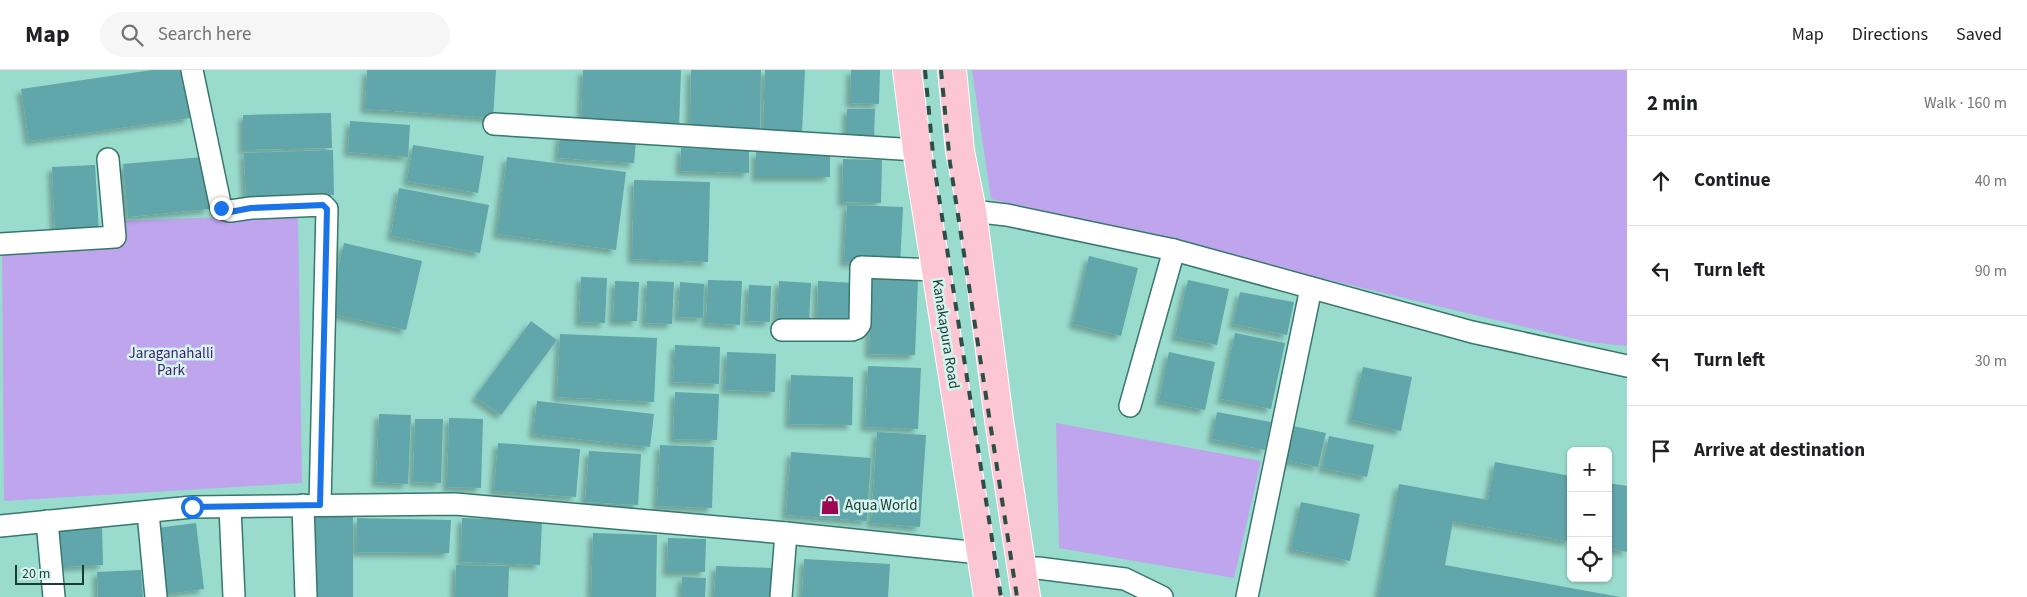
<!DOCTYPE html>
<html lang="en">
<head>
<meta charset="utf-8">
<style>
  :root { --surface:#fff; --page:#f6f6f6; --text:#202124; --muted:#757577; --line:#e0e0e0 }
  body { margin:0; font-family:"Source Sans 3",sans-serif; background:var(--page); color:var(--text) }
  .controls { position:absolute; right:15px; bottom:15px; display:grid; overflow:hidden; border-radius:8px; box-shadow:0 1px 4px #0004 }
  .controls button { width:45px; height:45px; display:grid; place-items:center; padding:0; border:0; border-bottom:1px solid var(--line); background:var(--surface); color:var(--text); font:25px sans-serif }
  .scale { position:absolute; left:15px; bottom:12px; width:69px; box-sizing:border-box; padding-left:5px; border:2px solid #1e3a34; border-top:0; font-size:14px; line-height:18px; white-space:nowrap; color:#1e3a34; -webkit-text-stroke:4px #d4f5ed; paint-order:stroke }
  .stop { position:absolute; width:15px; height:15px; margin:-11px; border:4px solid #1a73e8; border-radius:50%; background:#fff }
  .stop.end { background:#1a73e8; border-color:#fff; box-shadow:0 1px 5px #0008 }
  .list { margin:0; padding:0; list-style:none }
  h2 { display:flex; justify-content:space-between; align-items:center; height:65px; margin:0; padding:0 20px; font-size:21px }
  h2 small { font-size:16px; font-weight:400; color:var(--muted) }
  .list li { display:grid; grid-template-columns:32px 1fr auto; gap:15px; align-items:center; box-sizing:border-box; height:90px; padding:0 20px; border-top:1px solid var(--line) }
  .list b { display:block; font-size:19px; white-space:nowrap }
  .list em { font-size:16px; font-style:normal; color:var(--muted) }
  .icon { flex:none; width:28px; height:28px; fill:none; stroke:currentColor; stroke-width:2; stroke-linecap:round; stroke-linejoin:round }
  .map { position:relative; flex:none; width:1627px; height:527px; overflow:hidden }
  header { display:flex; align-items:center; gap:30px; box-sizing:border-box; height:70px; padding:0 25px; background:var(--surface); border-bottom:1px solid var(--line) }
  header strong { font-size:24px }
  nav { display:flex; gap:28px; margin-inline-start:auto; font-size:18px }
  .search { width:350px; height:45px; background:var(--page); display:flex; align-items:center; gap:12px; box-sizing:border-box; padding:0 18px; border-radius:28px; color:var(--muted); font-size:19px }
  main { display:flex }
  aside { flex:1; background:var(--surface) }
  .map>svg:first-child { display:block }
  .green { fill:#bea5ee }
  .building { fill:#61a6aa; filter:url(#shadow) }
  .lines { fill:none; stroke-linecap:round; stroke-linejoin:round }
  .street-casing { stroke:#36786c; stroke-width:24 }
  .highway-casing { stroke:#fff; stroke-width:30 }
  .street { stroke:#fff; stroke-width:21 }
  .highway { stroke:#fcc6d5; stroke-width:28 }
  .rail { stroke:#2d4e47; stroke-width:4; stroke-dasharray:9 9; stroke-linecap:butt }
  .route { stroke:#1a73e8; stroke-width:6 }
  .labels { text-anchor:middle; stroke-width:5; stroke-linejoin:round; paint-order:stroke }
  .street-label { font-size:15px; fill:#1e3a34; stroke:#d4f5ed }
  .park-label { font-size:15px; fill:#441874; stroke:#d4f5ed }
  .poi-label { font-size:15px; fill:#1e3a34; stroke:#d4f5ed; text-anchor:start }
</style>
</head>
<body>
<header>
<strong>Map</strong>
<div class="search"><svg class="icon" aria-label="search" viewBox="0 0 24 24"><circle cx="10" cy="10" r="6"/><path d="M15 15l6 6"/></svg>Search here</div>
<nav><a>Map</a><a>Directions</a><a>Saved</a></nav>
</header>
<main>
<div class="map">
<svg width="1627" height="527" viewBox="0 0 1627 527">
  <defs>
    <filter id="shadow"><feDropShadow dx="-4.5" dy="4.5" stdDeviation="2.5" flood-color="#0004"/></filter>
  </defs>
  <rect width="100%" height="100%" fill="#99dccd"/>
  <g class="green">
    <path d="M972 0H1627V276L1588 272 991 129Z"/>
    <path d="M298 144 302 413 4 431 2 177 122 172V151Z"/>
    <path d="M1056 353 1261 391 1234 508 1059 478Z"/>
  </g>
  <g class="building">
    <path d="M152 0H184L190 48 29 71 21 19Z"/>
    <path d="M367 0H496L493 48 365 39Z"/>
    <path d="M583 0H681L679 58 581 55Z"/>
    <path d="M691 0H761L760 61 690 60Z"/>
    <path d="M765 0H805L802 62 763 60Z"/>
    <path d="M851 0H880L879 34 850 33Z"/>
    <path d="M847 39H875L874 68 847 67Z"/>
    <path d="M331 43 332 78 243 80V45Z"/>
    <path d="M350 51 410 55 408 87 348 82Z"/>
    <path d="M560 65 636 70 634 93 558 88Z"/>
    <path d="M413 75 484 86 478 123 407 111Z"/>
    <path d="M681 78 749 80V103L680 101Z"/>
    <path d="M333 80 334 125 246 128 244 83Z"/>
    <path d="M756 82 830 83V107H756Z"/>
    <path d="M203 87 209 139 128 147 123 94Z"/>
    <path d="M507 87 626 102 616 180 497 164Z"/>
    <path d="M843 89 882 90 881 133 842 132Z"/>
    <path d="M95 95 99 161 55 163 52 97Z"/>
    <path d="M634 110 710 112 708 192 632 189Z"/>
    <path d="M399 118 489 135 480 183 391 166Z"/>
    <path d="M847 135 903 137 900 195 844 192Z"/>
    <path d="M344 173 422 191 406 260 328 243Z"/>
    <path d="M1089 186 1138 198 1121 266 1073 254Z"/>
    <path d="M581 207 607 208 605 253 579 252Z"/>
    <path d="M872 208 918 210 915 285 869 284Z"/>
    <path d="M708 210 742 211 740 255 706 253Z"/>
    <path d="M1188 210 1229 219 1217 275 1175 267Z"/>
    <path d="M615 211 639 212 637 251H613Z"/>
    <path d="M647 211 674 212 672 254 645 253Z"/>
    <path d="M779 211 811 213 809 253 777 251Z"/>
    <path d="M818 211 855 213 853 256 817 254Z"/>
    <path d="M680 212 704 214 703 248 678 247Z"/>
    <path d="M749 215 771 216 770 252 747 251Z"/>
    <path d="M1240 222 1294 232 1287 265 1233 254Z"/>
    <path d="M531 251 557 270 501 345 475 327Z"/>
    <path d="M1235 263 1285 273 1271 339 1221 329Z"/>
    <path d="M560 264 657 268 654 332 557 327Z"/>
    <path d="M675 275 720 277 719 314 673 312Z"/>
    <path d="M727 282 776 284 775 322 725 320Z"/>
    <path d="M1169 282 1215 292 1205 340 1159 331Z"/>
    <path d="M868 296 921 298 918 359 865 357Z"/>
    <path d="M1363 297 1412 307 1401 361 1351 350Z"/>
    <path d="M791 305 853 307 852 355 789 354Z"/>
    <path d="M675 322 719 324 717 370 673 369Z"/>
    <path d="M537 331 654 344 650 377 533 364Z"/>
    <path d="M1217 342 1271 352 1265 380 1212 369Z"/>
    <path d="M379 344 411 345 408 414 376 412Z"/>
    <path d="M449 348 483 349 481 418 447 417Z"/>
    <path d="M415 349H443L441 413 413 412Z"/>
    <path d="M1293 356 1326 363 1318 397 1286 390Z"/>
    <path d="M877 362 926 365 920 457 871 453Z"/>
    <path d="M1329 366 1374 375 1367 407 1322 398Z"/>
    <path d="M498 373 580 379 576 427 494 421Z"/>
    <path d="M660 375 714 377 712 438 657 436Z"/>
    <path d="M589 381 641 384 638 435 585 432Z"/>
    <path d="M791 382 871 388 867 451 786 445Z"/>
    <path d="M1495 392 1571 406V472L1453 451 1445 495 1620 527H1378L1399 414 1488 430Z"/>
    <path d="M1608 413 1627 416V482L1608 478Z"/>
    <path d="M1301 432 1360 444 1350 491 1291 479Z"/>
    <path d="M310 446 353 447V527H310Z"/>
    <path d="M357 448 451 450 449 483 356 482Z"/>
    <path d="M462 448 542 451 540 495 461 492Z"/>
    <path d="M196 453 204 519 166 524 157 458Z"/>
    <path d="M102 457 103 495 61 497 59 459Z"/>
    <path d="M593 463 657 465 656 527H591Z"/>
    <path d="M668 468 706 469 705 502H667Z"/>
    <path d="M804 489 890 494 888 527H802Z"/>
    <path d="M456 495 509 496 508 527H455Z"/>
    <path d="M716 496 772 498 771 527H714Z"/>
    <path d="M141 500 143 527H98L97 502Z"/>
    <path d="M682 507 706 508 705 527H681Z"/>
  </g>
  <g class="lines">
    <g class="street-casing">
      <g id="street">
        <path d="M192 0 221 138 230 141 251 138 323 135 327 139 320 435"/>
        <path d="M494 54 917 80"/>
        <path d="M972 141 1007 145 1174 180 1472 262 1627 296"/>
        <path d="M0 174 115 167 108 89"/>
        <path d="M782 260H852L857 258 860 254 861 197 936 200"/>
        <path d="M1130 336 1174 180"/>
        <path d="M303 435 306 527"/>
        <path d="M230 437 234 527"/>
        <path d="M148 443 156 527"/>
        <path d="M47 451 54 527"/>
        <path d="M0 456 192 437 455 434 786 463 980 483"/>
        <path d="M1022 499 1038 498 1125 509 1162 527"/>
        <path d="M781 527 786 463"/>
        <path d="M1247 527 1311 218"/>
      </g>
    </g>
    <g class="highway-casing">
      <g id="highway">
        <path d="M907 0 917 80 988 527"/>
        <path d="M952 0 960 81 972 141 999 350 1026 527"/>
      </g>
    </g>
    <use href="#street" class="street"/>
    <use href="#highway" class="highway"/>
    <g class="rail">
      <path d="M925 0 934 95 1001 527"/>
      <path d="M941 0 950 93 1017 527"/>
    </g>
  </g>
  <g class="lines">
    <path class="route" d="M192 437 320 435 327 139 323 135 251 138 230 142 225 141 221 138"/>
  </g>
  <defs>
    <g id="shop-bare" transform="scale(1.5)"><path d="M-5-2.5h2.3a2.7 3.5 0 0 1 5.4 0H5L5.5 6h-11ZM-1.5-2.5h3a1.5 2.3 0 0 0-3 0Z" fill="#9c0652" stroke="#d4f5ed" stroke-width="2.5" paint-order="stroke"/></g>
  </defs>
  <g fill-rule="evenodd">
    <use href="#shop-bare" x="830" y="435"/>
  </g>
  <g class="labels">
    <g class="street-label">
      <text transform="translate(946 264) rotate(81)" y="5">Kanakapura Road</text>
    </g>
    <g class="park-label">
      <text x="171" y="288">Jaraganahalli<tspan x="171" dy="17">Park</tspan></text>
    </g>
    <g class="poi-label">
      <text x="845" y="440">Aqua World</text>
    </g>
  </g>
</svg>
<div class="controls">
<button>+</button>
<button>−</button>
<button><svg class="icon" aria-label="locate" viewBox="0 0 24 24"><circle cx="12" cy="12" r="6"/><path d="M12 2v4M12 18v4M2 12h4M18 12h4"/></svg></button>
</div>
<div class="scale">20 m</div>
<div class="stop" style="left:192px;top:437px"></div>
<div class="stop end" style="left:221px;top:138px"></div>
</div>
<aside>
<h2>2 min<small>Walk · 160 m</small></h2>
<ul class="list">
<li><svg class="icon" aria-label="ahead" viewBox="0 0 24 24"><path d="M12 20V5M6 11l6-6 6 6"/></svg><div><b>Continue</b></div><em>40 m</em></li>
<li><svg class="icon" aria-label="left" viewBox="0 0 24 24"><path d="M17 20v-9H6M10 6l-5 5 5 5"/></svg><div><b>Turn left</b></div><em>90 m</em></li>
<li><svg class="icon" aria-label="left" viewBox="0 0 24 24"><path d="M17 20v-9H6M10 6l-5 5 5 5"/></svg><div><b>Turn left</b></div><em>30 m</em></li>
<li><svg class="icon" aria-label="arrive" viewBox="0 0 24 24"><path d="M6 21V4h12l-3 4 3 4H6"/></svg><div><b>Arrive at destination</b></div></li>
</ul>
</aside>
</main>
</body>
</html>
